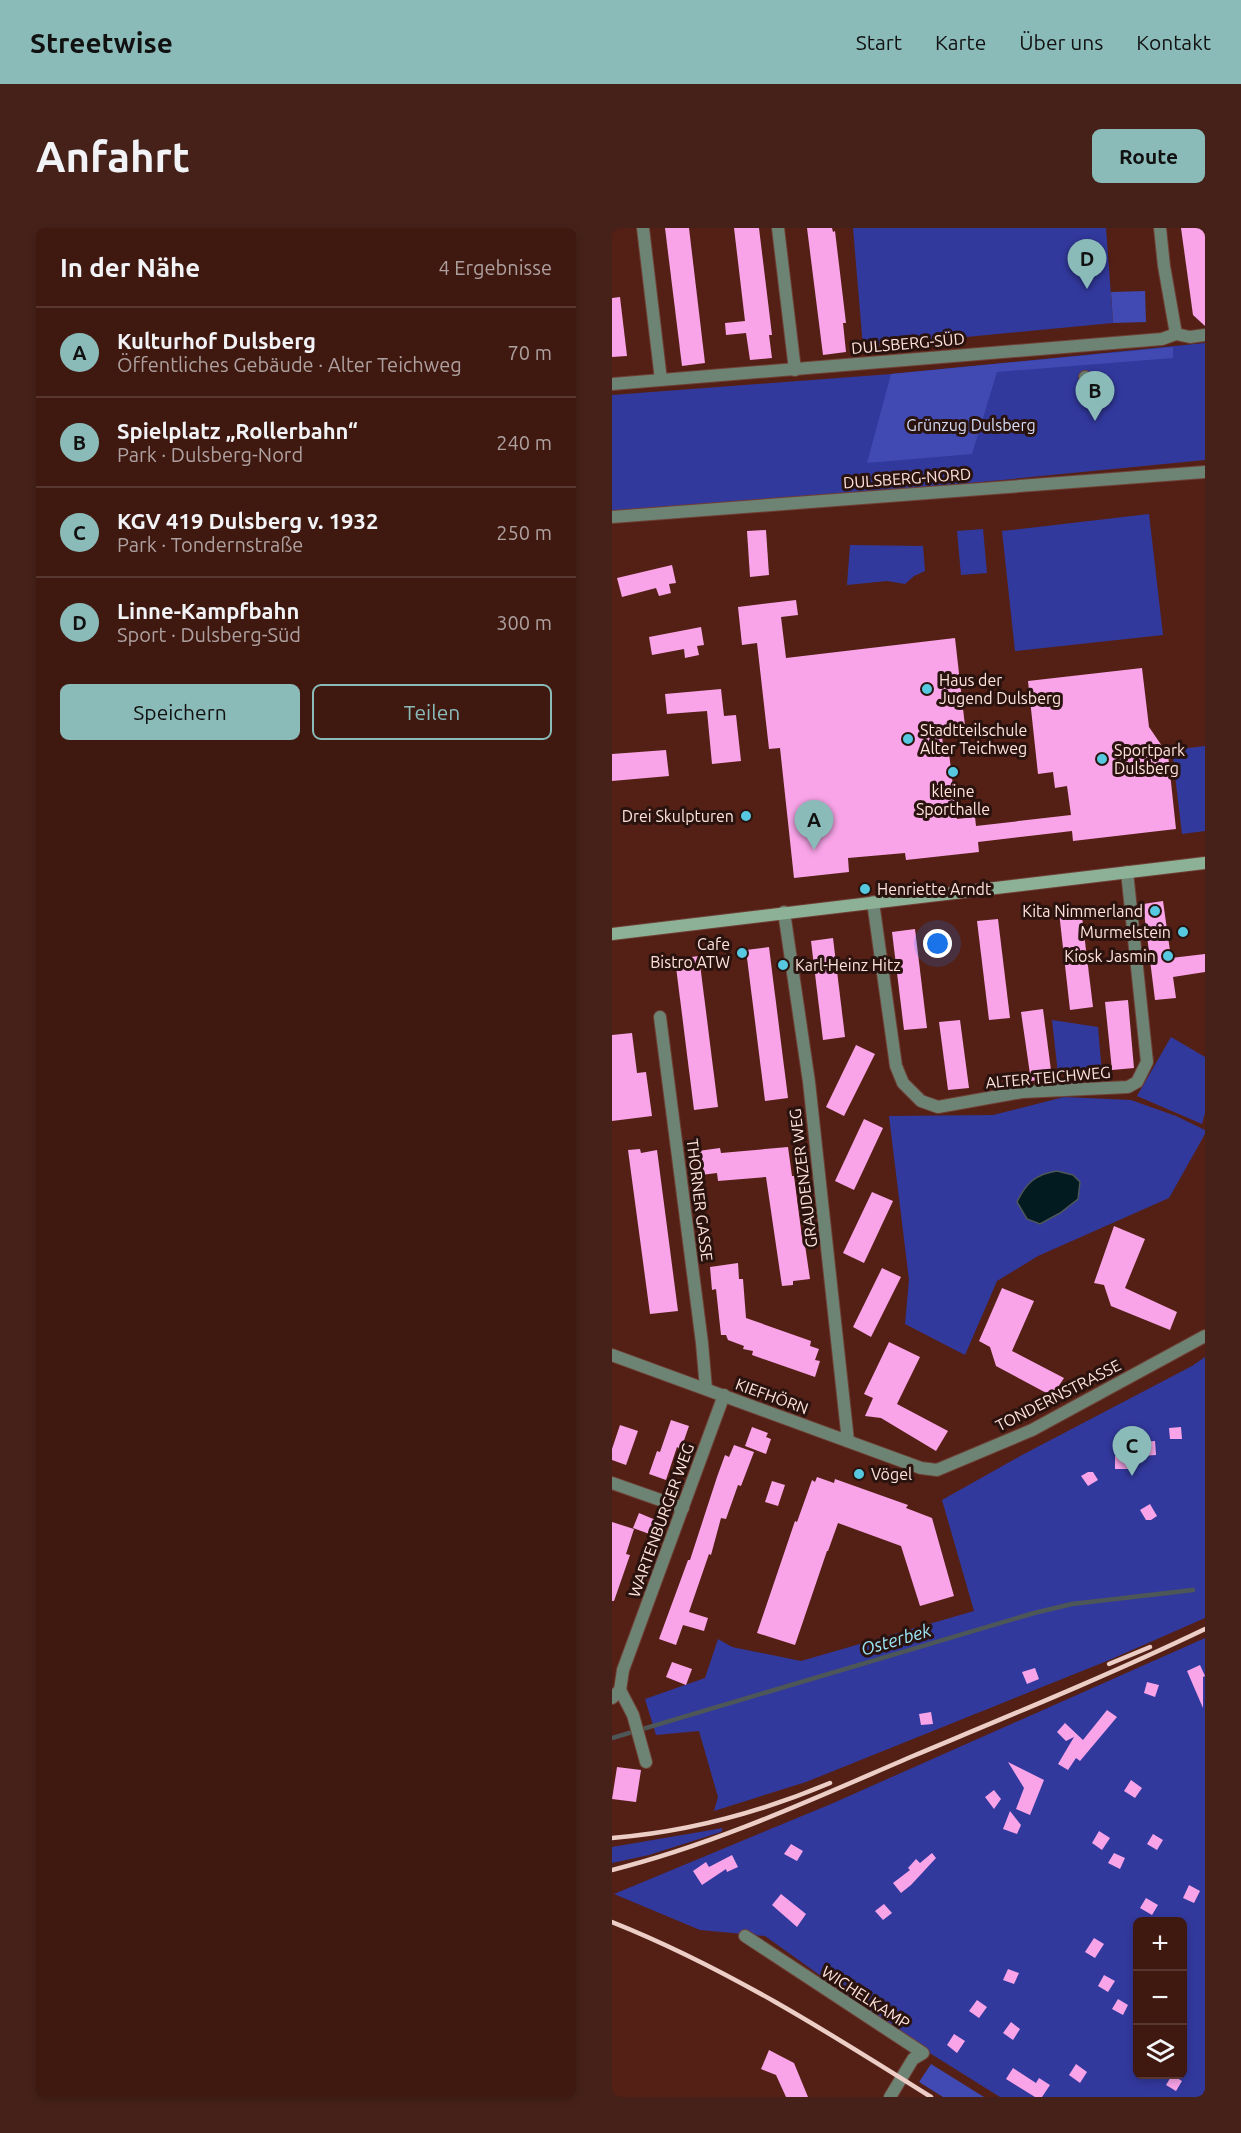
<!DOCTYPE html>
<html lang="de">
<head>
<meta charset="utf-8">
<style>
  :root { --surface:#3f1810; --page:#462119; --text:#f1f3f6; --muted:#ada09f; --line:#583730; --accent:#8bbbb9 }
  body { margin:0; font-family:Ubuntu,sans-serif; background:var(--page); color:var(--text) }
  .controls { position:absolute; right:18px; bottom:18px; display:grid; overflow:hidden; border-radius:9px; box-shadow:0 3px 9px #0003 }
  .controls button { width:54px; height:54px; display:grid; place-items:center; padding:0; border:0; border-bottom:2px solid var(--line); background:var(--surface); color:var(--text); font:30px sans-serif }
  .you { position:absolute; left:326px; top:716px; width:21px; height:21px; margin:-15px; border:4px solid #fff; border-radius:50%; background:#1a73e8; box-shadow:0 0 0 9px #1a73e833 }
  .badge { display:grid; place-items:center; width:39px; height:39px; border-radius:50%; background:var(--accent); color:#111; font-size:20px; font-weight:700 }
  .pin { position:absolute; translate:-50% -50px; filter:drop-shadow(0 2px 3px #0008) }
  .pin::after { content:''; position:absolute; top:32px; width:21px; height:18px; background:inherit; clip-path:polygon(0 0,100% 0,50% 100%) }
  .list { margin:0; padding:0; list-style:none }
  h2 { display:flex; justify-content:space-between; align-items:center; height:78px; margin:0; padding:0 24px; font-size:26px }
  h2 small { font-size:20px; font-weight:400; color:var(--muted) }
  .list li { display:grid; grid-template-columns:39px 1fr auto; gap:18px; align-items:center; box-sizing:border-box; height:90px; padding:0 24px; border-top:2px solid var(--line) }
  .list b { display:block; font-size:22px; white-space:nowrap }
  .list p { margin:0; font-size:20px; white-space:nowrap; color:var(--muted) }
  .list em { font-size:20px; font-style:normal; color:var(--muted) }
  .actions { display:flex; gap:12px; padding:18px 24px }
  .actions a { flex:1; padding:14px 0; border:2px solid var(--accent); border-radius:9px; text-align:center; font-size:21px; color:var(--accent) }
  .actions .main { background:var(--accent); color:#111 }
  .icon { flex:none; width:33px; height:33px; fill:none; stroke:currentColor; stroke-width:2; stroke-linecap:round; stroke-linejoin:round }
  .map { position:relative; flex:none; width:593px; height:1869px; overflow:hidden; border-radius:9px }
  header { display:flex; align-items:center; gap:36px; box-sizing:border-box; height:84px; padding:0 30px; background:var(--accent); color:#111 }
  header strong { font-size:28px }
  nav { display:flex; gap:33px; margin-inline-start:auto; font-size:21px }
  .intro { display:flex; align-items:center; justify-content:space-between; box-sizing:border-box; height:144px; padding:0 36px }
  h1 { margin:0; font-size:42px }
  .button { padding:15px 27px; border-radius:9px; background:var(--accent); color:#111; font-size:21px; font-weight:700 }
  main { display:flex; gap:36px; padding:0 36px }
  aside { flex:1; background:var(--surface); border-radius:9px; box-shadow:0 3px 9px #0003 }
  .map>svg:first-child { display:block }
  .green { fill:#32399d; fill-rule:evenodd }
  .forest { fill:#404ab2 }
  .water { fill:#021b20; stroke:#4e5758; stroke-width:1.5 }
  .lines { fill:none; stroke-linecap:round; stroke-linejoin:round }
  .stream { stroke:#4e5758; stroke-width:4.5 }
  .building { fill:#f9a4e8 }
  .street-casing { stroke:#6f3f35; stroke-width:14 }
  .secondary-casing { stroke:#6f3f35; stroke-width:14 }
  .street { stroke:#6d8373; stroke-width:12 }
  .secondary { stroke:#8cb197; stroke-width:12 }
  .rail { stroke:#eccec6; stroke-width:4.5 }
  .poi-dot { fill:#56c9e1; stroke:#2a130e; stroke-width:2 }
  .labels { text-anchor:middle; stroke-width:6; stroke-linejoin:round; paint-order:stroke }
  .street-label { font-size:16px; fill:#ffe3dc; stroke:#2a130e }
  .park-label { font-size:16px; fill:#d5ddf8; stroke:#2a130e }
  .poi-label { font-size:16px; fill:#ffe3dc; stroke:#2a130e; text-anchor:start }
  .water-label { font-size:18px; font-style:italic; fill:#9ce6f8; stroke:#2a130e }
</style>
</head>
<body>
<header>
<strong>Streetwise</strong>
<nav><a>Start</a><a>Karte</a><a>Über uns</a><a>Kontakt</a></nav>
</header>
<div class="intro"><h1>Anfahrt</h1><a class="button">Route</a></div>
<main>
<aside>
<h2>In der Nähe<small>4 Ergebnisse</small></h2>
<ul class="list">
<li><span class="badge">A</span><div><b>Kulturhof Dulsberg</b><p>Öffentliches Gebäude · Alter Teichweg</p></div><em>70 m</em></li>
<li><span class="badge">B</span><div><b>Spielplatz „Rollerbahn“</b><p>Park · Dulsberg-Nord</p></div><em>240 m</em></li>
<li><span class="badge">C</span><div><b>KGV 419 Dulsberg v. 1932</b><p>Park · Tondernstraße</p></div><em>250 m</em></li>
<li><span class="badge">D</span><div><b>Linne-Kampfbahn</b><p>Sport · Dulsberg-Süd</p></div><em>300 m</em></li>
</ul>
<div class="actions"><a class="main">Speichern</a><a>Teilen</a></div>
</aside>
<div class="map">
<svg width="593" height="1869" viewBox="0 0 593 1869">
  <rect width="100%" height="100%" fill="#542015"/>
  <g class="green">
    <path d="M241 0H494L501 95 251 119Z"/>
    <path d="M593 115V232L359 255 0 283V167L279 146Z"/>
    <path d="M537 286 551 407 403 423 390 303Z"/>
    <path d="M371 301 375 345 349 347 345 303Z"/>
    <path d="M238 317 311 318 313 343 302 348 293 356 275 353 235 357Z"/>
    <path d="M593 518V603L570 606 560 522Z"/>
    <path d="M440 792 486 799 490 846H446Z"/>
    <path d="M559 809 593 829V885L590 896 525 868Z"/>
    <path d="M452 869 519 872 564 888 593 902V906L557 970 426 1028 385 1053 353 1127 293 1096 297 1052 277 888 381 887Z"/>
    <path d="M593 1129V1390L495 1433 194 1554 102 1583 106 1569 87 1503 44 1507 33 1471 93 1450 106 1411 120 1419 189 1433 362 1383 330 1272 410 1227 580 1138Z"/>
    <path d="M593 1410V1869H388L308 1819 153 1708 88 1702 2 1666 219 1576ZM526 1694H570V1846H526Z"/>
    <path d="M111 1600 109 1604 37 1627 0 1635V1619Z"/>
  </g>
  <g class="forest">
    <path d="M533 63 534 94 501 95 499 64Z"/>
    <path d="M561 119V130L385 144 360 226 255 235 279 146Z"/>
    <path d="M319 1836 372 1869H331L307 1854Z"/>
  </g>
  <path class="water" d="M445 943 461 947 468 954 466 971 448 985 428 996 415 991 405 974C414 955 424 946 445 943Z"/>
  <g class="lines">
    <path class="stream" d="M0 1510 422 1385 460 1376 581 1362"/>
  </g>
  <g class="building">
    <path d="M53 0H77L93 135 70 138Z"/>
    <path d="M122 0H147L160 107H157L160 130 138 132 134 105 114 107 113 95 133 93Z"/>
    <path d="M195 0H220L221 4 223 3 234 95H231L234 124 211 127Z"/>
    <path d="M569 0H593V98L581 87Z"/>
    <path d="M8 69 15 128 0 129V70Z"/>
    <path d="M154 302 157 347 138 349 135 303Z"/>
    <path d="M60 337 64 355 57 356 59 365 47 368 44 360 10 369 5 350Z"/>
    <path d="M184 372 186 387 169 389 174 430 343 410 353 498 329 501 332 525H337L345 591 363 589 364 598 459 587 455 558 443 560 441 544 426 546 416 453 530 440 537 499 550 518 555 517 564 601 461 613 460 603 366 614 367 624 294 632 293 625 236 630 237 644 182 650 168 520 157 521 145 415 130 417 126 379Z"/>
    <path d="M89 399 92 417 85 418 87 427 73 430 72 421 40 427 37 409Z"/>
    <path d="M109 461 112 488 124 487 129 533 100 536 95 483 55 486 53 466Z"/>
    <path d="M54 522 57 548 0 553V526Z"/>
    <path d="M551 673 559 730 593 726V744L561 749 564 770 543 772 531 676Z"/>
    <path d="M469 681 481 779 458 782 447 684Z"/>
    <path d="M386 691 398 790 377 792 365 693Z"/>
    <path d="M303 701 315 800 292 802 280 704Z"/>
    <path d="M221 710 233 809 211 812 199 713Z"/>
    <path d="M157 719 176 870 153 873 134 722Z"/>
    <path d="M87 728 106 879 82 882 63 731Z"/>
    <path d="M516 772 522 840 500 842 493 774Z"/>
    <path d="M431 781 440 850 419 853 409 784Z"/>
    <path d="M348 792 357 860 336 862 327 794Z"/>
    <path d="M20 805 25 845 34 844 40 888 0 893V807Z"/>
    <path d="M244 817 263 826 232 888 214 879Z"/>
    <path d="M252 891 271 900 242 962 223 953Z"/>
    <path d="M176 919 180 948H182L191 1017H193L198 1051 181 1053V1057L170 1058 154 949 106 953 105 945 89 947 86 923 108 920 109 925Z"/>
    <path d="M28 921 29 925 45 922 66 1083 38 1086 16 922Z"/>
    <path d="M260 964 281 973 252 1035 231 1025Z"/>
    <path d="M502 998 533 1011 513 1060 565 1084 558 1102 499 1078 492 1057 482 1055Z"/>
    <path d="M126 1035 127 1051H131L134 1090 199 1113 198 1118 207 1121 203 1132 208 1133 203 1149 140 1127 141 1123 131 1121 132 1118 116 1112 114 1107H109L104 1061 100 1062 98 1039Z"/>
    <path d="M270 1040 289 1049 259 1109 241 1099Z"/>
    <path d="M390 1060 422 1073 400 1123 452 1150 440 1168 384 1138 378 1119 367 1113Z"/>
    <path d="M277 1114 308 1129 285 1176 336 1203 324 1223 269 1190 253 1188 261 1170 252 1166Z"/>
    <path d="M59 1192 77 1198 69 1221 65 1219 54 1252 37 1246 45 1223 48 1224Z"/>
    <path d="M8 1197 26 1203 14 1237 0 1232V1221Z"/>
    <path d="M140 1199 156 1205 154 1209 159 1211 154 1226 133 1218Z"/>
    <path d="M569 1199 570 1211H558L557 1200Z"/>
    <path d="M543 1213 544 1227 530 1228V1214Z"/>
    <path d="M122 1217 142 1224 129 1258 126 1257 114 1291 109 1290 99 1327 97 1326 77 1384 96 1390 92 1403 71 1397 64 1417 47 1411 76 1332H78L105 1249 113 1227 117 1229Z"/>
    <rect x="503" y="1228" width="13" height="13"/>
    <path d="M476 1244H481L486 1252 476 1258 469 1248Z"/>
    <path d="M205 1249 222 1255 223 1251 296 1277 294 1280 320 1290 342 1368 308 1378 289 1318 226 1295 216 1323H215L183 1417 145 1405 183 1293 185 1294 200 1252 203 1254Z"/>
    <path d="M160 1253 173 1257 166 1278 153 1274Z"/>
    <path d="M538 1276 545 1288 539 1292H534L528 1282Z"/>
    <path d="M27 1285 46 1293 40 1307 21 1300Z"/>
    <path d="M0 1294 22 1301 14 1326 18 1327 2 1373H0Z"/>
    <path d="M60 1434 80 1441 74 1457 54 1449Z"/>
    <path d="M588 1437 593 1448 591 1449V1480L575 1443Z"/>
    <path d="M423 1440 427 1451 415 1456 410 1444Z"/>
    <path d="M535 1454 547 1457 543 1469 532 1465Z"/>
    <path d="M495 1482 505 1489 468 1533 464 1530 456 1542 446 1536 462 1509 454 1513 445 1504 453 1495 471 1512Z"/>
    <path d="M319 1484 321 1496 309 1497 307 1486Z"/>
    <path d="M396 1534 432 1552 418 1587 404 1581 412 1560Z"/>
    <path d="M5 1539 29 1542 24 1574 0 1571Z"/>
    <path d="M519 1552 530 1560 523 1570 512 1563Z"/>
    <path d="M382 1562 389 1571 382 1581 373 1569Z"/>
    <path d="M398 1583 409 1597 405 1606 391 1601Z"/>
    <path d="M487 1603 498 1610 490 1622 480 1615Z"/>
    <path d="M541 1606 551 1612 545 1622 535 1616Z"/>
    <path d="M179 1616 191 1623 185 1633 172 1626Z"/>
    <path d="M320 1625 324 1630 299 1657 289 1665 281 1655 298 1642 296 1640 304 1631 308 1635Z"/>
    <path d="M502 1625 513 1630 508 1641 496 1635Z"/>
    <path d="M120 1627 126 1639 115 1644 114 1641 90 1657 81 1643 94 1634 97 1639Z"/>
    <path d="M577 1657 588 1663 582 1675 571 1670Z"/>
    <path d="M169 1666 194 1686 185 1699 160 1677Z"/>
    <path d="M534 1670 546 1677 540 1687 528 1680Z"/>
    <path d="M272 1676 280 1685 271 1692 263 1683Z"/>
    <path d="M482 1710 492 1716 483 1730 473 1724Z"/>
    <path d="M396 1741 407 1745 402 1756 391 1752Z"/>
    <path d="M492 1747 503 1753 496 1764 486 1758Z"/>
    <path d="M506 1771 516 1777 511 1787 500 1781Z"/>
    <path d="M365 1772 375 1779 367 1790 357 1783Z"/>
    <path d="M399 1794 408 1801 401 1812 391 1805Z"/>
    <path d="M342 1806 353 1813 345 1825 335 1817Z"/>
    <path d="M157 1822 182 1835 196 1869H174L164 1847 149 1841Z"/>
    <path d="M464 1836 475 1844 468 1855 457 1847Z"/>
    <path d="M401 1840 424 1855 427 1850 438 1857 430 1869H423L394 1851Z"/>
    <path d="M560 1847 570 1853 564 1863 554 1857Z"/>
  </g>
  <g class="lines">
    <g class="street-casing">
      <g id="street">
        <path d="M31 0 49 152"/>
        <path d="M166 0 183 142"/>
        <path d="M548 0 552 38 564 106"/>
        <path d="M473 149 488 171"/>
        <path d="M0 156 550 111 564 106 578 109 593 107"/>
        <path d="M0 289 593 244"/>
        <path d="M261 674 284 838 291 855 309 873 326 879 410 864 516 859 525 854 535 834 515 644"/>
        <path d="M172 684 197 854 236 1213"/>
        <path d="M48 789 90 1115 94 1161"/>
        <path d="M0 1127 309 1240 325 1242 420 1202 593 1108"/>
        <path d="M0 1255 71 1280"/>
        <path d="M8 1462 21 1487 34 1534"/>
        <path d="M0 1470 8 1462 11 1442 112 1167"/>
        <path d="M133 1708 311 1825 301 1831 278 1869"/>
      </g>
    </g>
    <g class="secondary-casing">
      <path id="secondary" d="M0 706 593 635"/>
    </g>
    <use href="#street" class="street"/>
    <use href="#secondary" class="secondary"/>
    <g class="rail">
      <path d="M497 1436 538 1419"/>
      <path d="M0 1610C75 1604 149 1584 218 1555"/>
      <path d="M0 1642C104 1616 203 1570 301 1528 399 1487 497 1447 593 1401"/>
      <path d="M0 1694C113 1739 216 1804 319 1869"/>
    </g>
  </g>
  <g class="poi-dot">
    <circle cx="315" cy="461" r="6"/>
    <circle cx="296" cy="511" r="6"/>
    <circle cx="490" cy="531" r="6"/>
    <circle cx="341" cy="544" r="6"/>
    <circle cx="134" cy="588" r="6"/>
    <circle cx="253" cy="661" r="6"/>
    <circle cx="543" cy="683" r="6"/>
    <circle cx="571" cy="704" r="6"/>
    <circle cx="130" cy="725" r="6"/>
    <circle cx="556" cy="728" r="6"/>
    <circle cx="171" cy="737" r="6"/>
    <circle cx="247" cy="1246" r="6"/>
  </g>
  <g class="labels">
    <g class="street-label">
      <text transform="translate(296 115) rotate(-5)" y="6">DULSBERG-SÜD</text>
      <text transform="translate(295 250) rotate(-4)" y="6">DULSBERG-NORD</text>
      <text transform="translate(436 849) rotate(-5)" y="6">ALTER TEICHWEG</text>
      <text transform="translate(191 950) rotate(-97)" y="6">GRAUDENZER WEG</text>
      <text transform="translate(88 972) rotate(83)" y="6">THORNER GASSE</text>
      <text transform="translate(446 1167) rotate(-27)" y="6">TONDERNSTRASSE</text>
      <text transform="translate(160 1168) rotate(20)" y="6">KIEFHÖRN</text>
      <text transform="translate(49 1292) rotate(-70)" y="6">WARTENBURGER WEG</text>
      <text transform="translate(254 1769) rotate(33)" y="6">WICHELKAMP</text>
    </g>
    <g class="park-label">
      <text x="359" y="203">Grünzug Dulsberg</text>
    </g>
    <g class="poi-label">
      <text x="327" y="458">Haus der<tspan x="327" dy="18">Jugend Dulsberg</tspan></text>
      <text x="308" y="508">Stadtteilschule<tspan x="308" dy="18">Alter Teichweg</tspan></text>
      <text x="502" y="528">Sportpark<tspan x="502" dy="18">Dulsberg</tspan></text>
      <text x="341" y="569" text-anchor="middle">kleine<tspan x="341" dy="18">Sporthalle</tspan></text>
      <text x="122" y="594" text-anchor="end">Drei Skulpturen</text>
      <text x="265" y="667">Henriette Arndt</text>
      <text x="531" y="689" text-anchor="end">Kita Nimmerland</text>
      <text x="559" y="710" text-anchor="end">Murmelstein</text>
      <text x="118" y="722" text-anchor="end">Cafe<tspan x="118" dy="18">Bistro ATW</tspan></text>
      <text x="544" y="734" text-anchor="end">Kiosk Jasmin</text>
      <text x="183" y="743">Karl-Heinz Hitz</text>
      <text x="259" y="1252">Vögel</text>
    </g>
    <g class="water-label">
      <text transform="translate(284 1412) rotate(-16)" y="6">Osterbek</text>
    </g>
  </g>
</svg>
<div class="controls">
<button>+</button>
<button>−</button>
<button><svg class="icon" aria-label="layers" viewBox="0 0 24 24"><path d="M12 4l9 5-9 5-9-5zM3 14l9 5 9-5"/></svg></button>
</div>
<div class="you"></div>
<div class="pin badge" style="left:202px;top:622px">A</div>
<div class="pin badge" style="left:483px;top:193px">B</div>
<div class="pin badge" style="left:520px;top:1248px">C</div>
<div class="pin badge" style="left:475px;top:61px">D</div>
</div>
</main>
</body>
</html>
